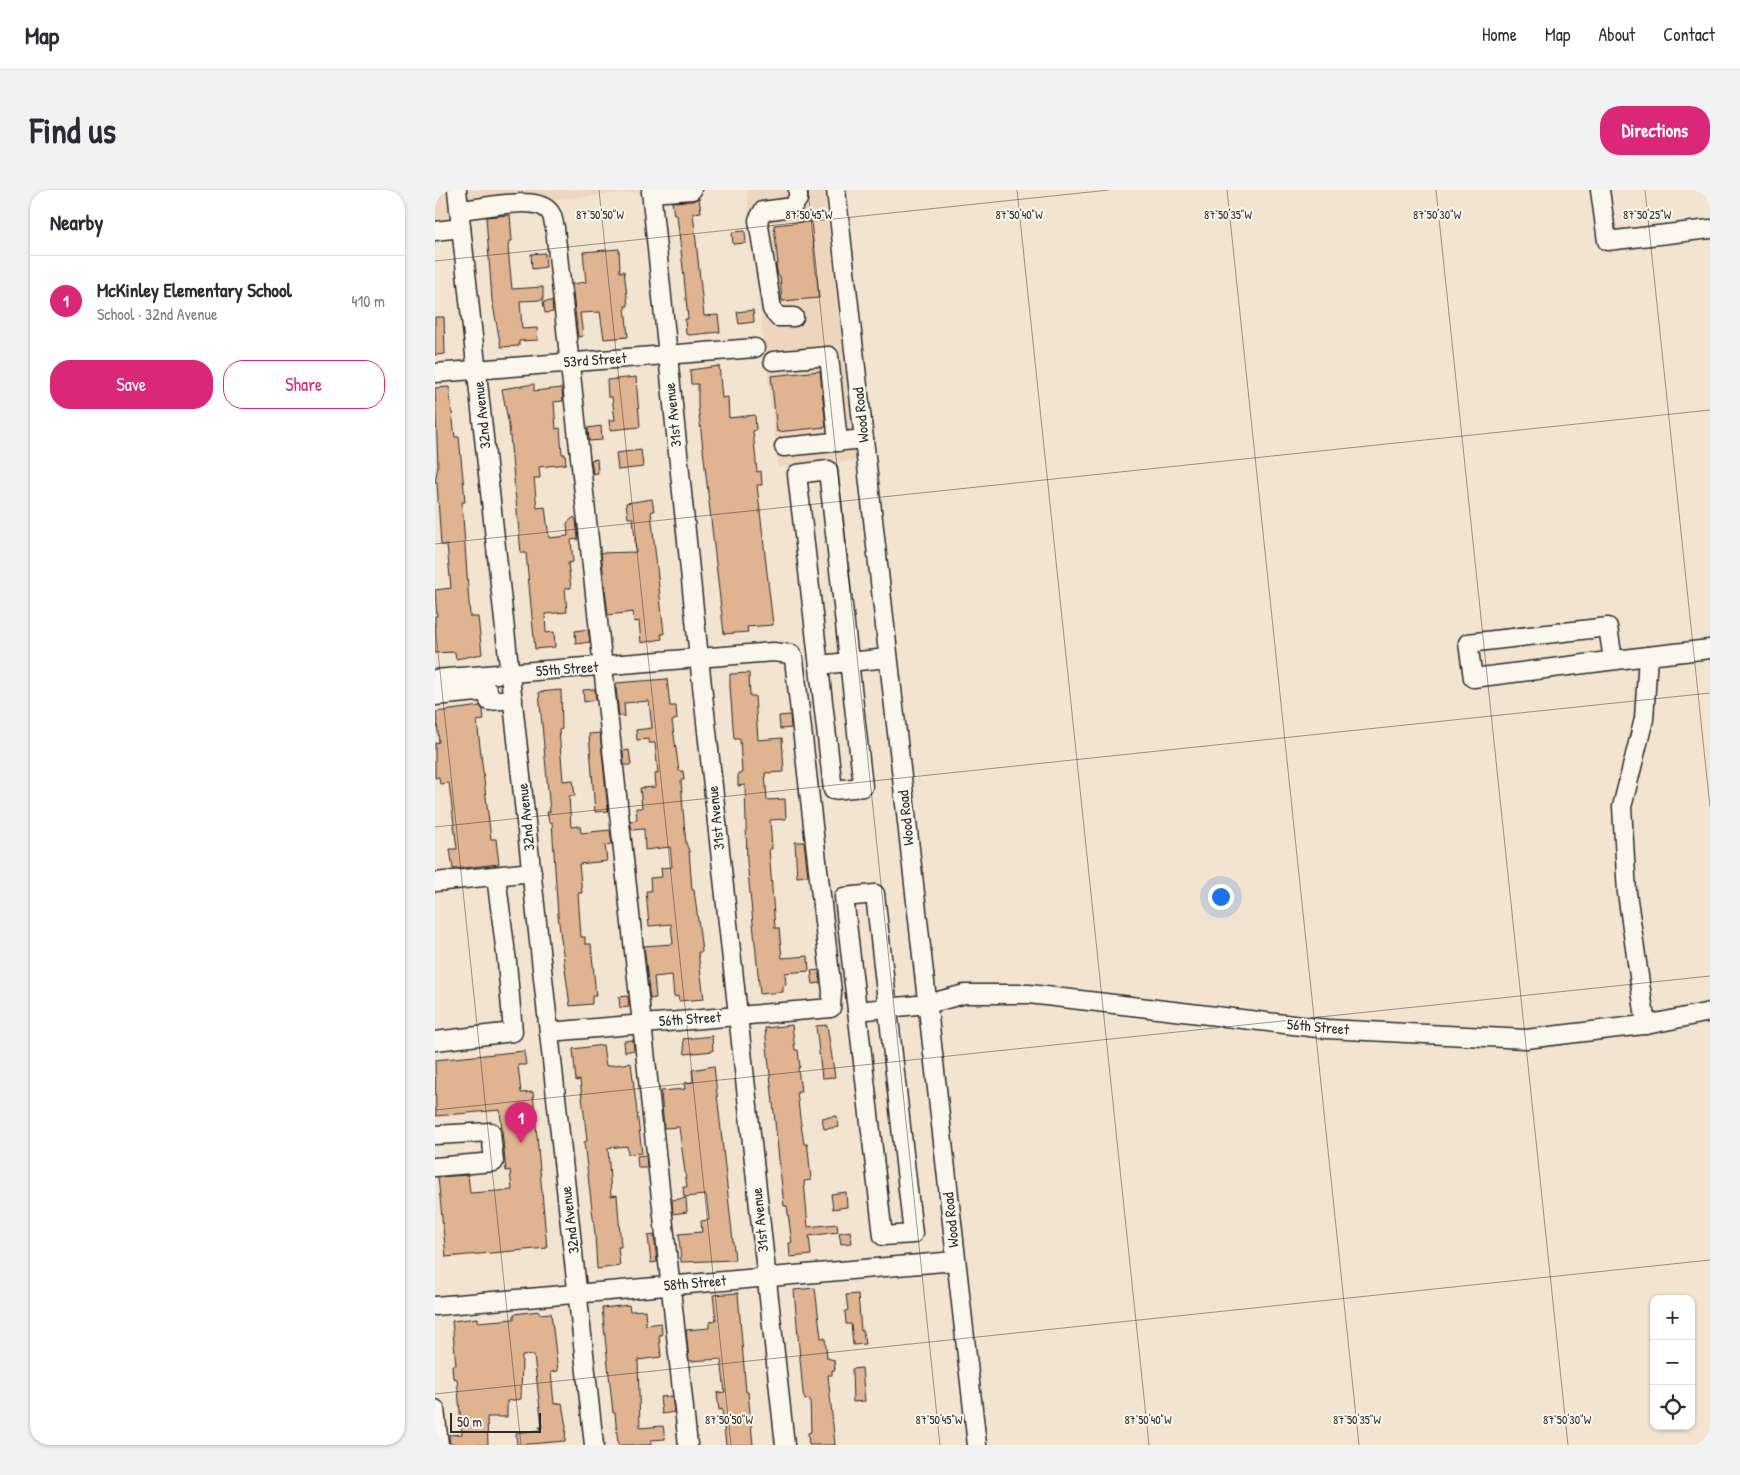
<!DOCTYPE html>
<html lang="en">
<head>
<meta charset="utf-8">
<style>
  :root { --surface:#fff; --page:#f2f2f3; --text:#2b2b33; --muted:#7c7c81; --line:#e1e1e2; --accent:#db2777 }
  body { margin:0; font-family:"Patrick Hand",sans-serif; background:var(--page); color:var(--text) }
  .controls { position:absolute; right:15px; bottom:15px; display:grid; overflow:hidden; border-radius:10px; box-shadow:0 1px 4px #0004 }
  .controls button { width:45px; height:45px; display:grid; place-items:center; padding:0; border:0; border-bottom:1px solid var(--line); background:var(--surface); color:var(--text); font:25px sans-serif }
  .scale { position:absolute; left:15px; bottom:12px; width:91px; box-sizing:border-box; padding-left:5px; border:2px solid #2b2b2b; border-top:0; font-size:14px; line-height:18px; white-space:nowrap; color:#2b2b2b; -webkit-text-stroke:4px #fbf7ec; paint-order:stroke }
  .you { position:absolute; left:785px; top:706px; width:18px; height:18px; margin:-12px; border:4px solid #fff; border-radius:50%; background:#1a73e8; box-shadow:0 0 0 8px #1a73e833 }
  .badge { display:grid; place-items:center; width:32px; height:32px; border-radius:50%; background:var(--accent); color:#fff; font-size:16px; font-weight:700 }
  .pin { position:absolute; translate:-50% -41px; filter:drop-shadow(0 1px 2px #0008) }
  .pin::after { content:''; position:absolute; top:26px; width:18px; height:15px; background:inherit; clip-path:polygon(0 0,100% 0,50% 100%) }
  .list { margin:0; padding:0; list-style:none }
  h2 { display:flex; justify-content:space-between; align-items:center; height:65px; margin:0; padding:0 20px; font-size:21px }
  h2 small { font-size:16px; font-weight:400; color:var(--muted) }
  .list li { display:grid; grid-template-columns:32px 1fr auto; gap:15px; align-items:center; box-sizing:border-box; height:90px; padding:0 20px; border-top:1px solid var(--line) }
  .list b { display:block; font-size:19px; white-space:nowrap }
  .list p { margin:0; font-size:16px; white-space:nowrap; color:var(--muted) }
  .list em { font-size:16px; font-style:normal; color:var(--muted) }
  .actions { display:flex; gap:10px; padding:15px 20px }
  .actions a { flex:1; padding:11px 0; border:1px solid var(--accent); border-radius:20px; text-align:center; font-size:18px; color:var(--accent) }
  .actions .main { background:var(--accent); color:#fff }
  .icon { flex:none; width:28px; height:28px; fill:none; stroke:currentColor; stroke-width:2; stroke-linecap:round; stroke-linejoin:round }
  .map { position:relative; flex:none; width:1275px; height:1255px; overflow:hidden; border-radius:20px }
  header { display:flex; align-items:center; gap:30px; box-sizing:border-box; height:70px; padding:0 25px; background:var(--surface); border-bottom:1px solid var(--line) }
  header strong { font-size:24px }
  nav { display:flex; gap:28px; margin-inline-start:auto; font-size:18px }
  .intro { display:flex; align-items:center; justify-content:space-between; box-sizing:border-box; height:120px; padding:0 30px }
  h1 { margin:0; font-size:35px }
  .button { padding:12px 22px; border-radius:20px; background:var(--accent); color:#fff; font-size:18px; font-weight:700 }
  main { display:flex; gap:30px; padding:0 30px }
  aside { flex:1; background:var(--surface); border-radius:20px; box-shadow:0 1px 4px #0004 }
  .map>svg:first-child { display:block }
  .built { fill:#edd5be }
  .building { fill:#e0b391; stroke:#2b2b2b }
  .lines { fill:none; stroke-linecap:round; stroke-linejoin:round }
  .minor-casing { stroke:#2b2b2b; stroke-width:21 }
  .minor { stroke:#fbf7ec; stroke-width:18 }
  .ticks { fill:none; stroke:#2b2b2b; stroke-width:1; stroke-opacity:0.45 }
  .labels { text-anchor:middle; stroke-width:4; stroke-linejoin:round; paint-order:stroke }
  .street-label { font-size:15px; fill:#2b2b2b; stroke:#fbf7ec }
  .ticks-label { font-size:12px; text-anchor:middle; fill:#2b2b2b; stroke:#fbf7ec; stroke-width:4; stroke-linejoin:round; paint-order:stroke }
</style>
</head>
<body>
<header>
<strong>Map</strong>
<nav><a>Home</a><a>Map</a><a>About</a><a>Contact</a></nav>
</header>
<div class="intro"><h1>Find us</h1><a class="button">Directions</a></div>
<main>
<aside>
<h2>Nearby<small></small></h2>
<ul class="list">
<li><span class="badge">1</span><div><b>McKinley Elementary School</b><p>School · 32nd Avenue</p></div><em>410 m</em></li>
</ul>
<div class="actions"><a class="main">Save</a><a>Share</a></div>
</aside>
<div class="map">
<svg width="1275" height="1255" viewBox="0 0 1275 1255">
  <rect width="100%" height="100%" fill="#f3e3d1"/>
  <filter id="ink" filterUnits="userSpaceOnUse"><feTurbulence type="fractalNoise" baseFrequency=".02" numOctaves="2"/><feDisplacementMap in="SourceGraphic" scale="10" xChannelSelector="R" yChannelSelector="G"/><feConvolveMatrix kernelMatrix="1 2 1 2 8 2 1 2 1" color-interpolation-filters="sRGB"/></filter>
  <g filter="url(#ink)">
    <g class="built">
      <path d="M0 0H221L121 9 27 22 0 44Z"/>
      <path d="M312 0H389L421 271 343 277Z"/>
    </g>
    <g class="building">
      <path d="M264 8 266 22 258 23 269 126 283 125 285 142 255 145 251 144 250 129H253L249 87 242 25H239L237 12 258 11Z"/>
      <path d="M75 25 77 51H74L73 58 77 99 108 97V110L85 111 87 139 102 138 103 150 84 151V156L66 157 57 110 51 27Z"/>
      <path d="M376 31 384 108 347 111 345 86H343L341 74H343L339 35Z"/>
      <path d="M310 41 311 53 298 54 297 42Z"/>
      <path d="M184 59 185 82 189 81 191 97 193 116H190L193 147 169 149 165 122 145 123 148 146 143 147 137 94 151 92 148 62Z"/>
      <path d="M110 63 111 77 97 79 96 64Z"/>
      <path d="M117 111 118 122 110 123 108 112Z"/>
      <path d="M318 120 319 132 304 134 302 122Z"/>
      <path d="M0 127H9L10 164 0 165Z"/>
      <path d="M284 176 287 208 293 207 294 228 320 225 321 240 318 241 322 282 326 281 327 295H322L338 435 312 437 313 442 289 444 263 215V194H256L255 180Z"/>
      <path d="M385 181 391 237 342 242 336 186Z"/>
      <path d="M201 187 205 237 175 240 174 230H180L177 207H173L172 190Z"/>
      <path d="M99 194V201L127 198 128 211 119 212 121 239 125 238 127 264H130L131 274 104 277 105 288H99L102 318 110 317 114 348 133 346 132 333 139 327 141 330 143 349 136 350 138 372 133 373 136 398H130L132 422 110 424 111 443 119 442 120 457 100 459 91 363H86L74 236 67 199Z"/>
      <path d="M14 197 20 247H24L29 299 30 312H27L35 427H43L47 464 21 469 20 462 0 463V426H2L0 400 16 398 12 355H6L2 292H0L3 276 0 198Z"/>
      <path d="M166 236 167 250 154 251 153 238Z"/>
      <path d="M206 260 208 277 183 280 181 263Z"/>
      <path d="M162 269 163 283 158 284 156 270Z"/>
      <path d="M217 309 219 321 216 322 229 444H226L227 449 206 453 204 431 199 432 198 422 173 425 166 363 201 362 198 328H193L191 313Z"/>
      <path d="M153 439 155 452 141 454 140 441Z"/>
      <path d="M314 483 315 506H320L323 550 347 548 349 582 330 583 332 610 350 609 351 629 335 630 337 659H334L340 738H344L347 768 373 766 374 781 350 783 351 795 348 796V802L325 804 312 672 310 595 303 596V583H307L305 549H299L295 497V484Z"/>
      <path d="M232 489 235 516H241L242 529 237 531 244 581H248L249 590H246L248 620 251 653 254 661 257 700H259L265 745 267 762H263L269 809 244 811 243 806 239 807 237 785 219 787 221 808 215 809 209 756 238 754 236 734 214 736 211 701H216L215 688 227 687 226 678 237 677 235 657 210 660 209 639 197 640 195 631 202 630 201 618H207L205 598 221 597 220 584 223 583 220 553H214V549L202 550 201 540 217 538 214 511 189 513 190 526H184L181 498V493Z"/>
      <path d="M160 499 161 510 149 512 148 500Z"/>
      <path d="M126 500 127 539 124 540 128 591 138 590 140 606H134L136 637 145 636 146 643 175 640 177 654 170 655 172 671 144 674 147 703H143L146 747H150V754H156L161 806H157V814L135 816 123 726 117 632H114L112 622H115L104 502Z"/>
      <path d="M45 516 48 520 49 530 42 531 56 649H61L64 674 18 679 15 659H22L14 593 5 594 4 587 0 588V553L4 552 1 522Z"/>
      <path d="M355 525 356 538 345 539 344 526Z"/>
      <path d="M165 543 173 621 160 622 154 544Z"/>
      <path d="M194 560 196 575H189L188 561Z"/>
      <path d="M360 652H369L373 686 362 687Z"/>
      <path d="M384 780 385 793 378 794 376 781Z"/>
      <path d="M193 806 194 817 185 818 184 807Z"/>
      <path d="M357 835 360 860H363L365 877 363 878 366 902H362L365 928 369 954H372L373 959 376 990 369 991 373 1037 402 1034 403 1042 374 1046 376 1065 355 1067 354 1053H357L352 1016H349L330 838Z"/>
      <path d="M392 835 400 887 387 888 381 836Z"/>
      <path d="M277 846 278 861 250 864 248 849Z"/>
      <path d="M198 850 199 860 190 862 189 851Z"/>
      <path d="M168 855 171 876 196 873 207 963 193 964 192 956 173 958 176 1006 182 1005 186 1057H183L185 1076 162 1079 160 1044 149 952 152 951 150 932 145 890 141 891 138 859Z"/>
      <path d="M89 861 91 875H83L86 903 98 902 112 1058 11 1067 3 987 33 985 35 1003 77 1000 75 980 71 981 65 920 1 926 0 870Z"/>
      <path d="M279 876 300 1070 246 1072 244 1044 267 1042 266 1031 274 1030 271 1005 249 1007 248 997H252L244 937 229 938 226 901 250 899 249 893 258 892 257 880Z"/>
      <path d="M402 926 404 937 389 939 387 928Z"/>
      <path d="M211 965 212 978H203L202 966Z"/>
      <path d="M411 1002 412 1017 398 1019 396 1004Z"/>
      <path d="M251 1008 252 1022 238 1024 237 1010Z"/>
      <path d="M415 1041 417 1053 406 1054 404 1043Z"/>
      <path d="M219 1045 222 1072 216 1073 213 1046Z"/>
      <path d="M380 1098 386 1148H390L392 1168 399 1170 400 1180H397V1185H393L400 1255H374L373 1243 376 1242 375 1209 370 1210 368 1203 359 1100Z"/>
      <path d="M303 1103 311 1202H313L318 1255H291L287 1219 284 1220 282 1203 290 1202 286 1169 254 1171 251 1140 274 1138V1132L281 1130 278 1105Z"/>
      <path d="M423 1104 426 1141H428L430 1154 418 1155 416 1134H411L410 1121 413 1120 411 1105Z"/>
      <path d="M194 1115 195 1121 210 1120 211 1135 226 1133 227 1145H224L226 1167 203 1170 205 1238 228 1236 230 1249 216 1250V1255H183L180 1223H178L167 1118Z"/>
      <path d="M104 1121V1124L116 1123 123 1181 116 1182 119 1214 127 1213 131 1237 130 1251 82 1255 81 1243 105 1240 104 1237H107L99 1165 87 1166 86 1209 72 1211V1227H52L53 1255 15 1254 14 1245 27 1244 22 1189 18 1188 17 1175H21L17 1131 43 1128V1132L79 1129V1124Z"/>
      <path d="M427 1178 430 1211 418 1212 417 1179Z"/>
      <path d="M237 1206 239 1222 227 1224 225 1207Z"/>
    </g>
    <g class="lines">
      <g class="minor-casing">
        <g id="minor">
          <path d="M22 0 159 1255"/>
          <path d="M216 0 264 468 350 1255"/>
          <path d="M401 0 542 1255"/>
          <path d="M1165 0 1172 51 1275 39"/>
          <path d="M216 3 257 0"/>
          <path d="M24 20C45 19 97 5 113 20 118 24 118 31 120 38L253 1255"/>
          <path d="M0 41 26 38"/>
          <path d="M359 127H343L337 119 323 30 328 21 357 17 363 9V0"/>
          <path d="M338 171 394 166 403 252"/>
          <path d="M0 183 320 158"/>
          <path d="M349 257 429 249"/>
          <path d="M393 280 428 597 398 600 362 284Z"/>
          <path d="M1178 470 1173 437 1033 453 1038 488 1213 466"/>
          <path d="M384 475 453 468"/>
          <path d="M0 489 338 462 356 464 359 469 397 802 396 818 114 842"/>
          <path d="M0 506 53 501 54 511 78 509"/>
          <path d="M0 692 97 682"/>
          <path d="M440 704 478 1044 448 1046 409 707Z"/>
          <path d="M422 821 492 814 530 804H594L892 839 1091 849 1216 834 1275 822"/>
          <path d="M1211 835 1192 703 1187 617 1209 529 1213 466 1275 459"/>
          <path d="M0 851 78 842 72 772 61 686"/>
          <path d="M0 945 56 942 59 972 0 977"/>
          <path d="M0 1116 520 1071"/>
          <path d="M0 1219 4 1255"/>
        </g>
      </g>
      <use href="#minor" class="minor"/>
    </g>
  </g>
  <path class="ticks" d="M164 0 296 1255M373 0 505 1255M582 0 714 1255M792 0 924 1255M1001 0 1133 1255M1210 0 1275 617M0 71 674 0M0 354 1275 220M0 433 86 1255M0 637 1275 503M0 920 1275 786M0 1204 1275 1070"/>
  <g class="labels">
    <g class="street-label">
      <text transform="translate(160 170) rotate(-4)" y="5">53rd Street</text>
      <text transform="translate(47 225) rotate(-96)" y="5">32nd Avenue</text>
      <text transform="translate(238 225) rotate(-96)" y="5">31st Avenue</text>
      <text transform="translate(426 225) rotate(-96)" y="5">Wood Road</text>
      <text transform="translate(132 479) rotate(-4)" y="5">55th Street</text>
      <text transform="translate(91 627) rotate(-96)" y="5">32nd Avenue</text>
      <text transform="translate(281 628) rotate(-96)" y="5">31st Avenue</text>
      <text transform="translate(471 628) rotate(-96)" y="5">Wood Road</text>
      <text transform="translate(255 829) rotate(-4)" y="5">56th Street</text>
      <text transform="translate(883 837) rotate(5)" y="5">56th Street</text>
      <text transform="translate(135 1030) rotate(-97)" y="5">32nd Avenue</text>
      <text transform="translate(325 1030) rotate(-96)" y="5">31st Avenue</text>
      <text transform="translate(516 1030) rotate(-96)" y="5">Wood Road</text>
      <text transform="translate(260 1093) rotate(-5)" y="5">58th Street</text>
    </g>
  </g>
  <g class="ticks-label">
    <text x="165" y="29">87°50'50"W</text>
    <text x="374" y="29">87°50'45"W</text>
    <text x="584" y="29">87°50'40"W</text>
    <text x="793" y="29">87°50'35"W</text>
    <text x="1002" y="29">87°50'30"W</text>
    <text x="1212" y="29">87°50'25"W</text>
    <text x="294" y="1234">87°50'50"W</text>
    <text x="504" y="1234">87°50'45"W</text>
    <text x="713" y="1234">87°50'40"W</text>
    <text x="922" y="1234">87°50'35"W</text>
    <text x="1132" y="1234">87°50'30"W</text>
  </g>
</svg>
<div class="controls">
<button>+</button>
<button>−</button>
<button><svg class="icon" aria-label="locate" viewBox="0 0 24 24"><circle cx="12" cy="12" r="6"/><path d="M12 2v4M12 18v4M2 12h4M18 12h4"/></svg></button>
</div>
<div class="scale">50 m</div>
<div class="you"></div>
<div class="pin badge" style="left:86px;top:953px">1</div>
</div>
</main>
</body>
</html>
